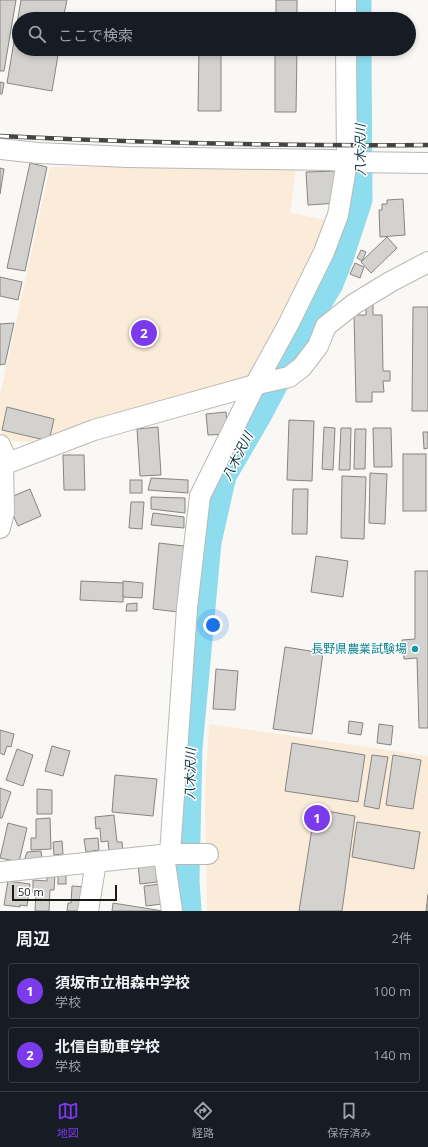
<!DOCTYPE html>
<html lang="ja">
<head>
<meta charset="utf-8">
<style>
  :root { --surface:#171b24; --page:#20242c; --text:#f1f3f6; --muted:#9ea1a6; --line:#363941; --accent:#7c3aed }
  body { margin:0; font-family:"Open Sans","Noto Sans JP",sans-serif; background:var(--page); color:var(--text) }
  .scale { position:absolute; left:12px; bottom:10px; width:105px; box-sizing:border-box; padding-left:4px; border:2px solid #191918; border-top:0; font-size:11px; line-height:14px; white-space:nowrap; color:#191918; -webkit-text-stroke:3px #fff; paint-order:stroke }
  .you { position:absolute; left:213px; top:625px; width:14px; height:14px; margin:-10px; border:3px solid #fff; border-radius:50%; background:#1a73e8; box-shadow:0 0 0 6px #1a73e833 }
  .badge { display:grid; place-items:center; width:26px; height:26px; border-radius:50%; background:var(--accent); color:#fff; font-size:13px; font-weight:700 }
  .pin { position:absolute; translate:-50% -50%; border:2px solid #fff; box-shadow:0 1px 4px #0006 }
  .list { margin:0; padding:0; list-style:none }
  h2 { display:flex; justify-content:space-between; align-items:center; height:52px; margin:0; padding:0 16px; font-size:17px }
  h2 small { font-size:13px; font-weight:400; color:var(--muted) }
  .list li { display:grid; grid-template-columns:26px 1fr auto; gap:12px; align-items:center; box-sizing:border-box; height:56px; margin:0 8px 8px; padding:0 8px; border:1px solid var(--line); border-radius:4px }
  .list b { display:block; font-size:15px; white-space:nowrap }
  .list p { margin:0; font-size:13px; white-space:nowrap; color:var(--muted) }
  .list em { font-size:13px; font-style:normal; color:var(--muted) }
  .icon { flex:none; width:22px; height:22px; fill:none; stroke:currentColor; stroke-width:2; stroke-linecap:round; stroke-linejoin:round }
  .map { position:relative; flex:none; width:428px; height:911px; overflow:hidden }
  .search { position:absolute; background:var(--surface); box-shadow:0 2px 6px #0003; left:12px; right:12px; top:12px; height:44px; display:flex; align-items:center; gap:10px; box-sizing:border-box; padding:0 14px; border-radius:22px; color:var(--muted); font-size:15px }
  .sheet { height:180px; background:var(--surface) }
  nav { display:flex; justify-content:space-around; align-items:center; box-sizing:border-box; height:56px; border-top:1px solid var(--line); background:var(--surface); font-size:11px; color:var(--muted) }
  nav a { display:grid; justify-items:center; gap:2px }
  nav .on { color:var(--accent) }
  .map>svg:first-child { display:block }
  .education { fill:#fbebd9 }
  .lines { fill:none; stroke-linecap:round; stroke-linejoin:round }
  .river { stroke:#8dddef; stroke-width:25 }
  .building { fill:#d4d2cf; stroke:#878582 }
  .minor-casing { stroke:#bab8b6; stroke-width:22 }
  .minor { stroke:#fff; stroke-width:20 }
  .rail-casing { stroke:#444443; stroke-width:4.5 }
  .rail { stroke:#fff; stroke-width:3; stroke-dasharray:9; stroke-linecap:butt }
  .culture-dot { fill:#0f9aa8; stroke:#fff; stroke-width:1.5 }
  .labels { text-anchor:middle; stroke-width:3; stroke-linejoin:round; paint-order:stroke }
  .culture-label { font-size:12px; fill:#0d838f; stroke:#fff; text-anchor:end }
  .water-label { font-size:13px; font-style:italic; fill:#0e353d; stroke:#fff }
</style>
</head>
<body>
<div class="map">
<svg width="428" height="911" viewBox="0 0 428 911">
  <rect width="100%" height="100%" fill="#faf8f5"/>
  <g class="education">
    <path d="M50 167H296L290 213 326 220 299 286 251 381 37 443 6 440 0 429V395Z"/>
    <path d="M209 724 428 756V911H207L205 793Z"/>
  </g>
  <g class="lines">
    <g class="river">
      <path d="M359 0V19"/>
      <path d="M189 911 187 880 190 748 209 542 224 476 260 414 314 312 331 284 340 261 360 200 359 49"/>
    </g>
  </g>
  <g class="building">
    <path d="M0 0H16L4 71H0Z"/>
    <path d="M21 0H67L63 19H19V49H59L52 91 7 83Z"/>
    <rect x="276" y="0" width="21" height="19"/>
    <path d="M199 49H221V111H198Z"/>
    <path d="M275 49H297L296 112H275Z"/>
    <path d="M0 82 4 83 2 94H0Z"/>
    <path d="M30 163 47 167 25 271 7 268Z"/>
    <path d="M0 168 4 169 0 194Z"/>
    <path d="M336 171 338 203 308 205 306 172Z"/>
    <path d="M403 199 405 235 380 237 379 210H382V204H387V200Z"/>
    <path d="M387 237 397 248 371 273 361 262Z"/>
    <path d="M361 250 366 252 362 261 357 258Z"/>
    <path d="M355 263 364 267 360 278 350 274Z"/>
    <path d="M0 277 22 282 18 300 0 296Z"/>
    <path d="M366 305H373V315H382L383 371H390V381H383L384 392H372V402H356L354 315H366Z"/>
    <path d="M413 307H428V411H412Z"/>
    <path d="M14 323 5 364 0 365V324Z"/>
    <path d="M7 407 54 419 49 441 2 430Z"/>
    <path d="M226 412 228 434 208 435 206 414Z"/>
    <path d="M289 420 314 421 312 481 287 480Z"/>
    <path d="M158 427 161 475 140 476 137 429Z"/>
    <path d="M324 427 335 428 333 470 322 469Z"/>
    <path d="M341 428H351L350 470H339Z"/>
    <path d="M373 428H391L392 467H374Z"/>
    <path d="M355 429H366L365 469H354Z"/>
    <path d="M423 432H428V448L424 449Z"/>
    <rect x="403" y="454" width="23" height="57"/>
    <path d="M63 455H84L85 490H64Z"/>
    <path d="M370 473 387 474 385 524 369 523Z"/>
    <path d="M342 476 366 477 364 539 341 538Z"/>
    <path d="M151 478 188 480V493L148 490Z"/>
    <rect x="130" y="480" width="12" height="13"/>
    <path d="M30 489 41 516 18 526 6 499Z"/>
    <path d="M293 489H308L307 534H292Z"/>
    <path d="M151 497 185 498V513L151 509Z"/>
    <path d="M131 502H144L142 529 129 528Z"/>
    <path d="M153 513 184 517V528L151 525Z"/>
    <path d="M159 543 184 546 178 612 153 609Z"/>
    <path d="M316 556 348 561 343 597 311 592Z"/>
    <path d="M415 571H428V728H419L417 658 404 659 402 640 415 639Z"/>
    <path d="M81 581 124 583 123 602 80 600Z"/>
    <path d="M123 581 143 583 142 598 123 597Z"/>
    <path d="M137 603V611H126L127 604Z"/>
    <path d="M285 647 323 653 312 734 273 729Z"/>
    <path d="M216 669 238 671 235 710 213 709Z"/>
    <path d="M349 721 363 723 361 735 348 733Z"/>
    <path d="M379 724 393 726 391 745 377 743Z"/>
    <path d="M0 730 14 734 11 747 7 746 4 755 0 753Z"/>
    <path d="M292 743 365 755 358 802 285 791Z"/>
    <path d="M52 746 70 751 63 776 45 771Z"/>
    <path d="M17 749 33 755 23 786 6 780Z"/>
    <path d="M372 755 388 757 379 809 364 806Z"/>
    <path d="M393 755 421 760 413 809 386 805Z"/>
    <path d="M115 775 157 779 153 816 112 812Z"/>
    <path d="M0 788 11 792 2 818H0Z"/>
    <path d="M37 789 52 790V814H37Z"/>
    <path d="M315 809 355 816 342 911H299Z"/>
    <path d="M114 815 117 842H122L123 851 109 852 108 841 101 842 100 828 96 829 95 817Z"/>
    <path d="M50 818 51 849 31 850V838H36V819Z"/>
    <path d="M357 822 420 832 414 869 352 857Z"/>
    <path d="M8 823 27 828 19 862 0 858Z"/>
    <path d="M98 838 99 850 86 852 84 839Z"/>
    <path d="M62 841 63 854 54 855 53 842Z"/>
    <path d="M41 851 42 859 24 861 27 852Z"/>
    <path d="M155 862 156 871H158L159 874H156L157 882 140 884 138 864Z"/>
    <path d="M47 873 55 874 54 890H50L49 911H35L36 893H33V880L47 881Z"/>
    <rect x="58" y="874" width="8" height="10"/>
    <path d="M8 881 30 884 27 906 20 905V907L4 905Z"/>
    <path d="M160 884 162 904 146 906 144 886Z"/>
    <path d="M72 886 87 887 85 911H67L68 903H71Z"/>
    <path d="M428 894V911H426Z"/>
    <path d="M113 903 163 911H112Z"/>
  </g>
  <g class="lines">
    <g class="minor-casing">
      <g id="minor">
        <path d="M346 0V19"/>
        <path d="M0 149 38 153 128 157 331 160 347 162 428 163"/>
        <path d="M0 445 8 463"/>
        <path d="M0 466 94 430 262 383 289 377 302 367 318 346 326 326 354 304 390 282 428 262"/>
        <path d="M0 528 4 512 3 465"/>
        <path d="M170 854 187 608 200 496 255 385 288 325 324 252 338 215 347 162 346 49"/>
        <path d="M164 856 172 911"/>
        <path d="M0 872 170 854H208"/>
        <path d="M88 911 96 862"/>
      </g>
    </g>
    <use href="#minor" class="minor"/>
    <g class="rail-casing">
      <path id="rail" d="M0 136C143 143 285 146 428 145"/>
    </g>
    <use href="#rail" class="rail"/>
  </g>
  <circle class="culture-dot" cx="415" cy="649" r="4"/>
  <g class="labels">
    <g class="culture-label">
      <text x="407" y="653">長野県農業試験場</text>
    </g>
    <g class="water-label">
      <text transform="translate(360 150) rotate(-90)" y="5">八木沢川</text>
      <text transform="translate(237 456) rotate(-63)" y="5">八木沢川</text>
      <text transform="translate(190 774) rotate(-89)" y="5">八木沢川</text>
    </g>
  </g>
</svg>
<div class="scale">50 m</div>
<div class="you"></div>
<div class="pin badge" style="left:317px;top:818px">1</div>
<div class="pin badge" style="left:144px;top:333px">2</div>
<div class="search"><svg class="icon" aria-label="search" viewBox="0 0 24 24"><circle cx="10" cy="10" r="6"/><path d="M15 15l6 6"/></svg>ここで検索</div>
</div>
<section class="sheet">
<h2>周辺<small>2件</small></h2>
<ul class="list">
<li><span class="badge">1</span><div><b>須坂市立相森中学校</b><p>学校</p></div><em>100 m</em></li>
<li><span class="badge">2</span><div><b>北信自動車学校</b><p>学校</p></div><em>140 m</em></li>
</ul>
</section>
<nav>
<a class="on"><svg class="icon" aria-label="map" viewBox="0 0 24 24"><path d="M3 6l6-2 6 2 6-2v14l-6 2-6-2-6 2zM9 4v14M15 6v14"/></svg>地図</a>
<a><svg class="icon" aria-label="directions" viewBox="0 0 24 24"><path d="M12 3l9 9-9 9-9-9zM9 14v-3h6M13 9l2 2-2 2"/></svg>経路</a>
<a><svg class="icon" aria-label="saved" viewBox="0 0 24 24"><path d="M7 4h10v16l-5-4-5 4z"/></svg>保存済み</a>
</nav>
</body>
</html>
